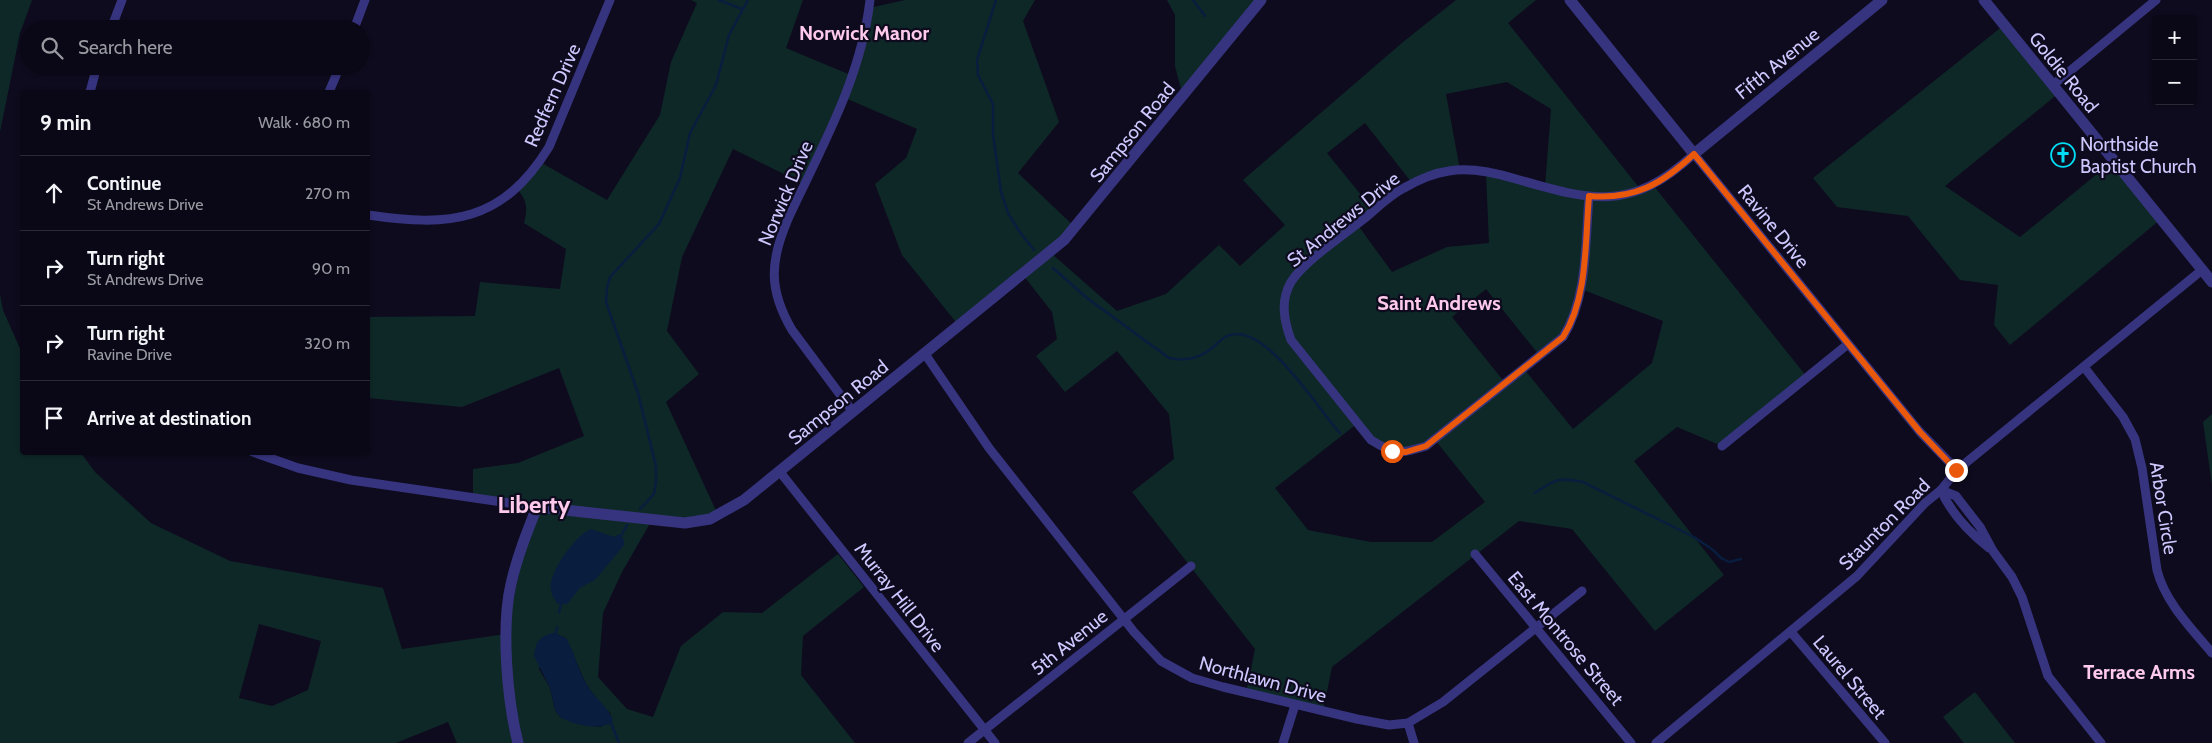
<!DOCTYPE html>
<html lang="en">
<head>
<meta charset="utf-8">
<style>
  :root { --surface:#0a0816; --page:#13111f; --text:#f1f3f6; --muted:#999aa1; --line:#2a2935 }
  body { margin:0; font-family:Cabin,sans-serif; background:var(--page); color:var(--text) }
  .controls { position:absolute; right:15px; top:15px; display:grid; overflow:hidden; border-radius:5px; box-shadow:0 1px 4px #0004 }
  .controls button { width:45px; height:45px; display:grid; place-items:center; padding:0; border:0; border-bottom:1px solid var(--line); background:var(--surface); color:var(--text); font:25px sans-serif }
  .stop { position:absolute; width:15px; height:15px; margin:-11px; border:4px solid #ea580c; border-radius:50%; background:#fff }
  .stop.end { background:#ea580c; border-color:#fff; box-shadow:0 1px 5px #0008 }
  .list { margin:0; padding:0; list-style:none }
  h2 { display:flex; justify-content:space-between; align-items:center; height:65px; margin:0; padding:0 20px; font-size:21px }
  h2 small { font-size:16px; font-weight:400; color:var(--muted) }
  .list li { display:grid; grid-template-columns:32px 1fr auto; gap:15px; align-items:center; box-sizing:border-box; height:75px; padding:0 20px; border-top:1px solid var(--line) }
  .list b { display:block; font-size:19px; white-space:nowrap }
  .list p { margin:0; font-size:16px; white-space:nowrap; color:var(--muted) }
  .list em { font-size:16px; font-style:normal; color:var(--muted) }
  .icon { flex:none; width:28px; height:28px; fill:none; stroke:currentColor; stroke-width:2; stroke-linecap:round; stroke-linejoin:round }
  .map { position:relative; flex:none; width:2212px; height:743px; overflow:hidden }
  .search { position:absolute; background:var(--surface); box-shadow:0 1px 4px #0004; left:20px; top:20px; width:350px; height:55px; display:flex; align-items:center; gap:12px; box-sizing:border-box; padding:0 18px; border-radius:28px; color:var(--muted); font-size:19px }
  .panel { position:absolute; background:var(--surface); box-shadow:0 1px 4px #0004; left:20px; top:90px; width:350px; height:365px; border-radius:5px }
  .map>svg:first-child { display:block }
  .green { fill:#0e2827; fill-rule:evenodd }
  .water { fill:#091d3f }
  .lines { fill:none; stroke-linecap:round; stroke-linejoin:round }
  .stream { stroke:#091d3f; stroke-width:2.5 }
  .minor { stroke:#37347f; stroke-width:9 }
  .tertiary { stroke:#37347f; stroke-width:11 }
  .route { stroke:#ea580c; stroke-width:6 }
  .labels { text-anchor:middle; stroke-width:4.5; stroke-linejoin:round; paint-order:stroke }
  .street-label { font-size:19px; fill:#cec8ff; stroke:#0e0b1e }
  .poi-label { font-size:19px; fill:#cec8ff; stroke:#0e0b1e; text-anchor:start }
  .neighbourhood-label { font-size:20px; font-weight:bold; fill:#ffcaec; stroke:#0e0b1e }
  .district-label { font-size:24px; font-weight:bold; fill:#ffcaec; stroke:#0e0b1e }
</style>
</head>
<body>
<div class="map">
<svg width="2212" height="743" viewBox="0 0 2212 743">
  <rect width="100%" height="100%" fill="#0e0b1e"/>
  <g class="green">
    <path d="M0 0H32L20 33 0 132Z"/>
    <path d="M691 0H803L786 48 853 76 869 8 905 0H1035L1023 21 1059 122 1018 173 1076 228 1051 253 1117 311 1166 294 1219 245 1240 266 1285 225 1243 180 1403 42 1456 0H1536L1508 23 1641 190 1653 185 1807 377 1722 446 1677 427 1634 461 1724 575 1655 631 1572 529 1519 521 1332 667 1323 711 1246 693 1255 649 1132 492 1174 459 1169 414 1117 351 1065 392 1036 356 1057 339 1052 312 1023 275 959 326 902 255 875 184 906 158 917 129 845 98 804 184 733 149 682 257 667 331 699 374 666 402 718 515 652 520 622 572 603 613 598 677 627 709 653 717 681 646 723 612 762 613 838 554 864 587 803 636 801 675 855 743H457L448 722 396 743H0V294L3 310 22 353V452L81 453 95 472 151 523 230 561 383 588 402 649 506 634 533 508 473 498V469L518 463 584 436 559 368 462 407 368 398V317L475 316 480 282 560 289 566 249 524 223C528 209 527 200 517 189L540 162 607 200 660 115 671 62 697 3ZM1507 82 1551 109 1545 187 1486 173 1489 243 1447 247 1392 272 1357 224 1374 211 1327 153 1365 123 1412 183 1460 170 1446 94ZM1486 289 1540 356 1573 321 1581 289 1663 321 1652 363 1573 429 1524 369 1506 384 1452 317ZM1358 423 1389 451 1435 440 1485 502 1432 542H1371L1308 530 1275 488ZM259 624 321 641 308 690 272 706 239 698ZM554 633 566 638 586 684 600 703 611 714 601 727 582 725 560 717 555 710 550 688 539 669Z"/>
    <path d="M1167 0H1261L1183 97 1175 66V15Z"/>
    <path d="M2004 25 2059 93 1945 186 2020 237 2114 160 2161 219 2010 345 1994 325 1998 285 1960 280 1908 216 1837 207 1813 178Z"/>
    <path d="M2212 414V485L2203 422Z"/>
    <path d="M1975 692 2015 743H1964L1943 717Z"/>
  </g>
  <g class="water">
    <path d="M591 529 614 537 619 534 624 540V545L596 579 580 588 567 604H558C555 600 551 594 551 589 548 572 576 535 591 529Z"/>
    <path d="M554 633 566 638C575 653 578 671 587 685 594 697 608 707 613 720 605 733 571 724 560 717L555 710 550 688 534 656C536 642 539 636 554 633Z"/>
  </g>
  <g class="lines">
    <g class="stream">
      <path d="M719 0 742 9"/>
      <path d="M996 0 977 60 978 75 993 104V134L1001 192 1008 213 1019 231 1034 250"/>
      <path d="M1193 0 1205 16"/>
      <path d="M1053 268 1087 298 1169 358C1186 361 1198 359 1212 348 1217 344 1221 339 1227 336 1264 319 1318 410 1340 433"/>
      <path d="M1535 493C1555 479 1559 477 1583 482L1694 537 1713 550 1721 558 1729 562 1741 559"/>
      <path d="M640 509 654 494 656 481V466L638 393 606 302 607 288 610 277 659 224 680 178 690 133 716 85 729 35 748 0"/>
      <path d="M621 536 627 525"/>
      <path d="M559 612 561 605"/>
      <path d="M556 634 557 627"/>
      <path d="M611 723 619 743"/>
    </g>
    <g class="minor">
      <path d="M111 29 122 0"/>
      <path d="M354 29 365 0"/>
      <path d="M2053 85 2156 0"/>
      <path d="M90 92 97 66"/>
      <path d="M329 92 340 66"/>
      <path d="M1589 197C1585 243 1588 297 1563 337L1426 446C1399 454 1395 455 1371 440L1291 340C1284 321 1280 301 1291 282 1304 261 1345 234 1365 218 1377 208 1390 195 1404 188 1418 180 1433 173 1449 171 1471 167 1496 173 1516 179 1592 201 1631 212 1694 154L1920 432 1957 470"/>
      <path d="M368 215C450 227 502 223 549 147L610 0"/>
      <path d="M925 354 989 448 1134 632 1161 661 1192 678 1223 687 1357 719 1389 725 1408 723 1443 702 1582 591"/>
      <path d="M2084 367 2123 417 2135 439 2142 468 2157 570C2165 602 2191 628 2212 653"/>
      <path d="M853 412 792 330C768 289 770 261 788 219 821 148 861 79 870 0"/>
      <path d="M1722 446 1848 344"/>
      <path d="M253 452 298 468 351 480 537 507"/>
      <path d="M780 472 995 743"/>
      <path d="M1941 490 1956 496 1980 527 1993 551 2012 577 2022 597 2048 676 2101 743"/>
      <path d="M1941 490C1951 514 1969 532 1989 548"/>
      <path d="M1475 554 1631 743"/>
      <path d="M1791 632 1885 743"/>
      <path d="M1408 723 1414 743"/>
      <path d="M968 743 1191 566"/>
      <path d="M1283 743 1295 705"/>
      <path d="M1656 743 1857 576 1925 503 1941 490 1957 470 2202 270"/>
    </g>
    <g class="tertiary">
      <path d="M1570 0 1694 154 1882 0"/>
      <path d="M1984 0 2212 282"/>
      <path d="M518 743C507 699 501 627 511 584 517 557 527 532 537 507L685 523 710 519 744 500 1064 240 1261 0"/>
    </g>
  </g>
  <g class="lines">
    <path class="route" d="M1392 451 1406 452 1426 446 1563 337C1588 298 1585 242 1589 196 1634 200 1662 184 1694 154L1920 432 1956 470"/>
  </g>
  <defs>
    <g id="church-ring" transform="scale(1.25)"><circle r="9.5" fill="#0e0b1e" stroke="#00dcf3" stroke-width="1.5"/><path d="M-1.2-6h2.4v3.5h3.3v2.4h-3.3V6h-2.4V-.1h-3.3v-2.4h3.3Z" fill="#00dcf3"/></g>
  </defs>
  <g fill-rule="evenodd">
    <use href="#church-ring" x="2063" y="155"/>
  </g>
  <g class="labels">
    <g class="street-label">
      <text transform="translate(1777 63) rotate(-39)" y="7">Fifth Avenue</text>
      <text transform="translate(2064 72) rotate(51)" y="7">Goldie Road</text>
      <text transform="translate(552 95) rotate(-66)" y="7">Redfern Drive</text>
      <text transform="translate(1132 132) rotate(-51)" y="7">Sampson Road</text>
      <text transform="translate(785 193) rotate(-67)" y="7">Norwick Drive</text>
      <text transform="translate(1343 219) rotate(-39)" y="7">St Andrews Drive</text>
      <text transform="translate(1774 226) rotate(51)" y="7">Ravine Drive</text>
      <text transform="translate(838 402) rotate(-39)" y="7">Sampson Road</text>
      <text transform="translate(2164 508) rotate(81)" y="7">Arbor Circle</text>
      <text transform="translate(1884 524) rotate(-45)" y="7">Staunton Road</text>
      <text transform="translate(900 597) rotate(52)" y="7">Murray Hill Drive</text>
      <text transform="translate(1566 638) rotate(50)" y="7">East Montrose Street</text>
      <text transform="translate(1069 642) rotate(-39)" y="7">5th Avenue</text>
      <text transform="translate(1850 677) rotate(50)" y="7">Laurel Street</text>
      <text transform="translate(1263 679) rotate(15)" y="7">Northlawn Drive</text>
    </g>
    <g class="poi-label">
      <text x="2080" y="151">Northside<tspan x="2080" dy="22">Baptist Church</tspan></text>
    </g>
    <g class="neighbourhood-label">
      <text x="864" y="40">Norwick Manor</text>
      <text x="1439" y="310">Saint Andrews</text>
      <text x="2139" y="679">Terrace Arms</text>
    </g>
    <g class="district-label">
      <text x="534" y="513">Liberty</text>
    </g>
  </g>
</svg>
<div class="controls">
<button>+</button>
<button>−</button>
</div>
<div class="stop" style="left:1392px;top:451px"></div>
<div class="stop end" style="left:1956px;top:470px"></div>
<div class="search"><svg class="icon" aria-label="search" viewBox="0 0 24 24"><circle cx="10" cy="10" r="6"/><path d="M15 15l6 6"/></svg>Search here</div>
<section class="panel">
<h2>9 min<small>Walk · 680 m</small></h2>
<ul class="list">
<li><svg class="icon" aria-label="ahead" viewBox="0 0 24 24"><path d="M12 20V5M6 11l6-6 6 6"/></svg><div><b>Continue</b><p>St Andrews Drive</p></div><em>270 m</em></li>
<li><svg class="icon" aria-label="right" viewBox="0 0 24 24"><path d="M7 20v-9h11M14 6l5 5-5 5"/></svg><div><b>Turn right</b><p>St Andrews Drive</p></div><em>90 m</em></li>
<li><svg class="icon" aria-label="right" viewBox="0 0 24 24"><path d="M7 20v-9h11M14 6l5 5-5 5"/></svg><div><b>Turn right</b><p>Ravine Drive</p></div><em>320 m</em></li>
<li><svg class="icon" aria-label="arrive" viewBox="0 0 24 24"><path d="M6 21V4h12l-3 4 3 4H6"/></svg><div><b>Arrive at destination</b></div></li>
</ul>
</section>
</div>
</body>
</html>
